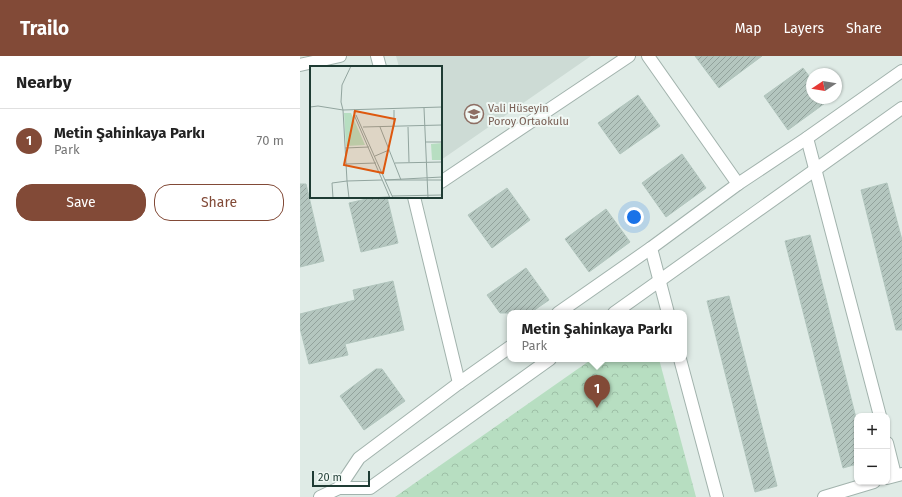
<!DOCTYPE html>
<html lang="en">
<head>
<meta charset="utf-8">
<style>
  :root { --surface:#fff; --page:#f2f2f2; --text:#222; --muted:#767676; --line:#e0e0e0; --accent:#824a37 }
  body { margin:0; font-family:"Fira Sans",sans-serif; background:var(--page); color:var(--text) }
  .controls { position:absolute; right:12px; bottom:12px; display:grid; overflow:hidden; border-radius:8px; box-shadow:0 1px 3px #0004 }
  .controls button { width:36px; height:36px; display:grid; place-items:center; padding:0; border:0; border-bottom:1px solid var(--line); background:var(--surface); color:var(--text); font:20px sans-serif }
  .compass { position:absolute; left:506px; top:12px; width:36px; height:36px; border-radius:50%; background:var(--surface); box-shadow:0 1px 3px #0004; rotate:258deg }
  .scale { position:absolute; left:12px; bottom:10px; width:58px; box-sizing:border-box; padding-left:4px; border:2px solid #1f3c34; border-top:0; font-size:11px; line-height:14px; white-space:nowrap; color:#1f3c34; -webkit-text-stroke:3px #f0f8f4; paint-order:stroke }
  .you { position:absolute; left:334px; top:161px; width:14px; height:14px; margin:-10px; border:3px solid #fff; border-radius:50%; background:#1a73e8; box-shadow:0 0 0 6px #1a73e833 }
  .badge { display:grid; place-items:center; width:26px; height:26px; border-radius:50%; background:var(--accent); color:#fff; font-size:13px; font-weight:700 }
  .pin { position:absolute; translate:-50% -33px; filter:drop-shadow(0 1px 2px #0008) }
  .pin::after { content:''; position:absolute; top:21px; width:14px; height:12px; background:inherit; clip-path:polygon(0 0,100% 0,50% 100%) }
  .popup { position:absolute; left:207px; top:254px; width:180px; height:52px; box-sizing:border-box; display:grid; place-content:center; border-radius:8px; background:var(--surface); filter:drop-shadow(0 1px 3px #0005); font-size:13px; white-space:nowrap; color:var(--muted) }
  .popup b { font-size:15px; color:var(--text) }
  .popup::after { content:''; position:absolute; left:50%; top:100%; margin-left:-8px; border:8px solid transparent; border-top-color:var(--surface) }
  .list { margin:0; padding:0; list-style:none }
  h2 { display:flex; justify-content:space-between; align-items:center; height:52px; margin:0; padding:0 16px; font-size:17px }
  h2 small { font-size:13px; font-weight:400; color:var(--muted) }
  .list li { display:grid; grid-template-columns:26px 1fr auto; gap:12px; align-items:center; box-sizing:border-box; height:64px; padding:0 16px; border-top:1px solid var(--line) }
  .list b { display:block; font-size:15px; white-space:nowrap }
  .list p { margin:0; font-size:13px; white-space:nowrap; color:var(--muted) }
  .list em { font-size:13px; font-style:normal; color:var(--muted) }
  .actions { display:flex; gap:8px; padding:12px 16px }
  .actions a { flex:1; padding:9px 0; border:1px solid var(--accent); border-radius:16px; text-align:center; font-size:14px; color:var(--accent) }
  .actions .main { background:var(--accent); color:#fff }
  .map { position:relative; flex:none; width:602px; height:441px; overflow:hidden }
  header { display:flex; align-items:center; gap:24px; box-sizing:border-box; height:56px; padding:0 20px; background:var(--accent); color:#fff }
  header strong { font-size:19px }
  nav { display:flex; gap:22px; margin-inline-start:auto; font-size:14px }
  main { display:flex }
  aside { flex:1; background:var(--surface) }
  .map>svg:first-child { display:block }
  .built { fill:#cddbd5 }
  .park { fill:url(#park-crowns) }
  .building { fill:url(#building-hatch); stroke:#b1c5bd }
  .lines { fill:none; stroke-linecap:round; stroke-linejoin:round }
  .minor-casing { stroke:#a2b3ad; stroke-width:14 }
  .tertiary-casing { stroke:#a2b3ad; stroke-width:14 }
  .minor { stroke:#fff; stroke-width:12 }
  .tertiary { stroke:#fff; stroke-width:12 }
  .labels { text-anchor:middle; stroke-width:4; stroke-linejoin:round; paint-order:stroke }
  .education-label { font-size:11px; fill:#785e54; stroke:#f0f8f4; text-anchor:start }
  .inset-road { fill:none; stroke:#92a59f; stroke-width:1 }
  .view { fill:#de580e; fill-opacity:0.15; stroke:#de580e; stroke-width:2 }
  .inset-edge { fill:none; stroke:#1f3c34; stroke-width:2 }
</style>
</head>
<body>
<header>
<strong>Trailo</strong>
<nav><a>Map</a><a>Layers</a><a>Share</a></nav>
</header>
<main>
<aside>
<h2>Nearby<small></small></h2>
<ul class="list">
<li><span class="badge">1</span><div><b>Metin Şahinkaya Parkı</b><p>Park</p></div><em>70 m</em></li>
</ul>
<div class="actions"><a class="main">Save</a><a>Share</a></div>
</aside>
<div class="map">
<svg width="602" height="441" viewBox="0 0 602 441">
  <defs>
    <pattern id="park-crowns" width="20" height="18" patternUnits="userSpaceOnUse"><rect width="20" height="18" fill="#b7dec1"/><path d="M2 6a3 3 0 1 1 6 0M12 15a3 3 0 1 1 6 0" fill="none" stroke="#9dbfa6"/></pattern>
    <pattern id="building-hatch" width="6" height="6" patternUnits="userSpaceOnUse"><rect width="6" height="6" fill="#b4c6bf"/><path d="M-1 1l2-2M0 6l6-6M5 7l2-2" fill="none" stroke="#92a29c"/></pattern>
  </defs>
  <rect width="100%" height="100%" fill="#dfebe6"/>
  <path class="built" d="M96 0H291L141 104V11H99Z"/>
  <path class="park" d="M292 303H359L396 441H95Z"/>
  <g class="building">
    <path d="M395 0H462L419 32Z"/>
    <path d="M503 12 512 24V42H532L488 74 464 40Z"/>
    <path d="M338 39 360 70 320 98 298 67Z"/>
    <path d="M382 98 406 132 366 161 342 127Z"/>
    <path d="M587 127 602 184V274H596L561 134Z"/>
    <path d="M0 128H6L24 205 0 211Z"/>
    <path d="M207 132 230 164 192 192 168 159Z"/>
    <path d="M75 141H87L98 187 61 196 49 147Z"/>
    <path d="M306 153 330 186 289 216 265 183Z"/>
    <path d="M510 179 557 366V408L543 412 485 185Z"/>
    <path d="M226 212 249 244 230 257H200L187 239Z"/>
    <path d="M93 225 104 274 45 288 48 299 9 308 0 272V258L55 244 53 234Z"/>
    <path d="M429 240 477 430 455 436 407 245Z"/>
    <path d="M76 313H82L105 345 64 374 40 340Z"/>
  </g>
  <g class="lines">
    <g class="minor-casing">
      <g id="minor">
        <path d="M77 0 80 11"/>
        <path d="M348 0 438 128"/>
        <path d="M0 9 40 0"/>
        <path d="M507 82 580 360"/>
        <path d="M141 126 329 0"/>
        <path d="M114 141 159 327"/>
        <path d="M351 192 368 257"/>
        <path d="M380 303 417 441"/>
        <path d="M587 387 595 419"/>
      </g>
    </g>
    <g class="tertiary-casing">
      <g id="tertiary">
        <path d="M258 257 351 192 438 128 507 82 602 15"/>
        <path d="M314 257 602 52"/>
        <path d="M587 422 602 418"/>
        <path d="M39 432 59 402 159 327 210 291"/>
        <path d="M20 441 39 432H70L250 303"/>
        <path d="M524 441 574 426"/>
      </g>
    </g>
    <use href="#minor" class="minor"/>
    <use href="#tertiary" class="tertiary"/>
  </g>
  <defs>
    <g id="school-ring" transform="scale(1)"><circle r="9.5" fill="#f0f8f4" stroke="#8d6e63" stroke-width="1.5"/><path d="M0-5L7-2L0 1L-7-2ZM-4 1L0 2.5L4 1V4Q0 6-4 4Z" fill="#8d6e63"/></g>
  </defs>
  <g fill-rule="evenodd">
    <use href="#school-ring" x="174" y="58"/>
  </g>
  <g class="labels">
    <g class="education-label">
      <text x="188" y="56">Vali Hüseyin<tspan x="188" dy="13">Poroy Ortaokulu</tspan></text>
    </g>
  </g>
  <g transform="translate(10 10)">
    <rect width="132" height="132" fill="#dfebe6"/>
    <path d="M34 47H41L55 79 36 80ZM132 77V94H122L121 78Z" fill="#b7dec1"/>
    <path class="inset-road" d="M0 41 8 40 33 44M114 42 118 132M33 44 31 36 32 19 41 0M84 44V60M44 45 45 51 80 132M46 49 83 132M53 61 132 59M70 61 91 114M98 61 99 96M115 76H132M35 82 59 81M65 90 79 84M85 97 132 96M36 98 66 97M132 111 75 114H132M82 130 132 129M23 132 22 117 37 115 33 44 132 41M39 132 37 115 72 114M57 132 80 131"/>
    <path class="view" d="M45 45 85 53 73 107 34 99Z"/>
    <rect width="132" height="132" class="inset-edge"/>
  </g>
</svg>
<div class="controls">
<button>+</button>
<button>−</button>
</div>
<svg class="compass" viewBox="-18 -18 36 36"><path d="M0-13l5 13h-10z" fill="#e53935"/><path d="M0 13l5-13h-10z" fill="#767676"/></svg>
<div class="scale">20 m</div>
<div class="you"></div>
<div class="pin badge" style="left:297px;top:352px">1</div>
<div class="popup"><b>Metin Şahinkaya Parkı</b>Park</div>
</div>
</main>
</body>
</html>
